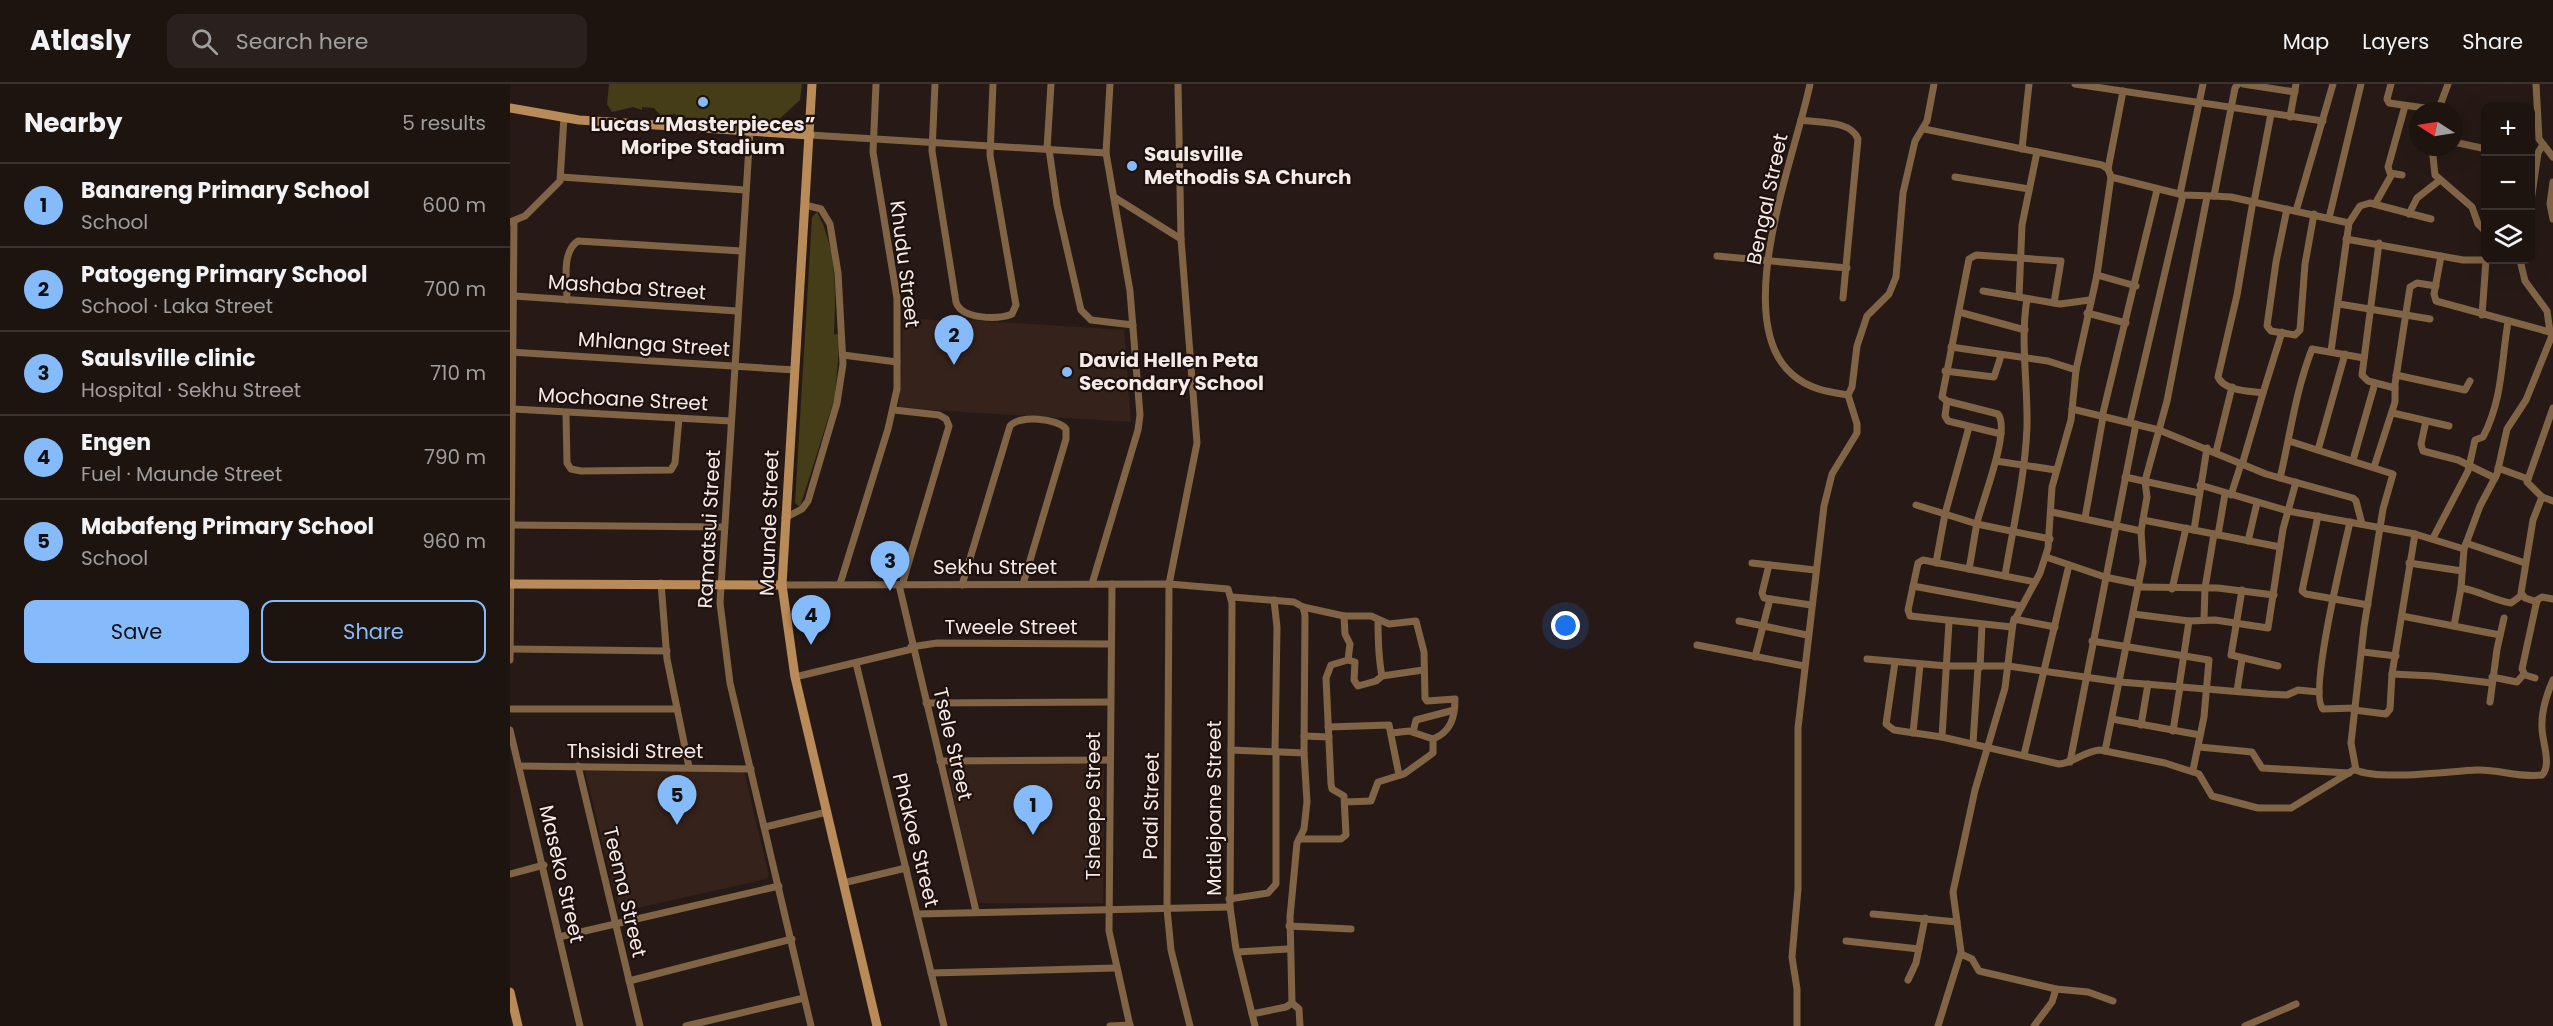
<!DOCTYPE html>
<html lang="en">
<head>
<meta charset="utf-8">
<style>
  :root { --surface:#1d1410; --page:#2a211e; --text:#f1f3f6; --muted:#a09e9f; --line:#3b3330; --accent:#86bbfb }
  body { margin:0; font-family:Poppins,sans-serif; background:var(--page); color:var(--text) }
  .controls { position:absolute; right:18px; top:18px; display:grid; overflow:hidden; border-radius:12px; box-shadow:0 6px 24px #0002 }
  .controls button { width:54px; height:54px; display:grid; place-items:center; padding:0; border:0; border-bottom:2px solid var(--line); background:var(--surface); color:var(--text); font:30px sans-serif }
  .compass { position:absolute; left:1899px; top:18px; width:54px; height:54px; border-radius:50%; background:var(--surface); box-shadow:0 6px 24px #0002; rotate:282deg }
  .you { position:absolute; left:1056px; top:542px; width:21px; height:21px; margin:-15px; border:4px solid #fff; border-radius:50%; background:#1a73e8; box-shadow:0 0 0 9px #1a73e833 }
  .badge { display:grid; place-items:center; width:39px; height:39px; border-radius:50%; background:var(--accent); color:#111; font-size:20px; font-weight:700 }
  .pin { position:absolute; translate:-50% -50px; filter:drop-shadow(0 2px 3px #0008) }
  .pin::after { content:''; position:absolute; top:32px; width:21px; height:18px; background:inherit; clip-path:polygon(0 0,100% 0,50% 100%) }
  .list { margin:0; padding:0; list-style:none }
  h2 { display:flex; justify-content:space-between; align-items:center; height:78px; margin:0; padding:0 24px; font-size:26px }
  h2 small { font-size:20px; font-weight:400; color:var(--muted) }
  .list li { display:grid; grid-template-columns:39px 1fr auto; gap:18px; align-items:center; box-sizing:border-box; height:84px; padding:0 24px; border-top:2px solid var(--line) }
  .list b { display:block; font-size:22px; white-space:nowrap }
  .list p { margin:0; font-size:20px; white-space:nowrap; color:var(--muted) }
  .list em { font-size:20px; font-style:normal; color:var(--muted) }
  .actions { display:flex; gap:12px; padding:18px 24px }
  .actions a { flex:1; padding:14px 0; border:2px solid var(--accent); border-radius:12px; text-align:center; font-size:21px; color:var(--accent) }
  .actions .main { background:var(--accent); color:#111 }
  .icon { flex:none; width:33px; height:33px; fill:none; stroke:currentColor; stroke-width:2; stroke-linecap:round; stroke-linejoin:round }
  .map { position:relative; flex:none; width:2043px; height:942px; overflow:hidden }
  header { display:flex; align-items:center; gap:36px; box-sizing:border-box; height:84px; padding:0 30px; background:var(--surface); border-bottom:2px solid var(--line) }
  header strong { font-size:28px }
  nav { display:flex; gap:33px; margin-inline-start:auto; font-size:21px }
  .search { width:420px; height:54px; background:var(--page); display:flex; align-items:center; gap:15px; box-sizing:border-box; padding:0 21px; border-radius:12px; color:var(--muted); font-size:22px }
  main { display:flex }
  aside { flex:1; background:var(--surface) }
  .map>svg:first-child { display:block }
  .built { fill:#35221b }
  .green { fill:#453d17 }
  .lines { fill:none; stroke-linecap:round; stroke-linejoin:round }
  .street { stroke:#806445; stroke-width:7 }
  .secondary { stroke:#b98b58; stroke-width:9 }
  .poi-dot { fill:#86bbfb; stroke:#1e110d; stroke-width:2 }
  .labels { text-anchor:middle; stroke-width:4.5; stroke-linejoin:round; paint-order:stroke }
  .poi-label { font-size:20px; font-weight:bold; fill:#f4eae7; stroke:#1e110d; text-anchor:start }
  .street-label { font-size:20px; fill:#f4eae7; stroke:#1e110d }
</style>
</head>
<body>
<header>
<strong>Atlasly</strong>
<div class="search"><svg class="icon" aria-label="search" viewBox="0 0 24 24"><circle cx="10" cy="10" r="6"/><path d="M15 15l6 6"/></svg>Search here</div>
<nav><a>Map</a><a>Layers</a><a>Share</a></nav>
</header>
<main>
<aside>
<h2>Nearby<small>5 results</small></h2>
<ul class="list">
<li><span class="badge">1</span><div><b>Banareng Primary School</b><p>School</p></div><em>600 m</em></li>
<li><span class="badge">2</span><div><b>Patogeng Primary School</b><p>School · Laka Street</p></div><em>700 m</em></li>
<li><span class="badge">3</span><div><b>Saulsville clinic</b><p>Hospital · Sekhu Street</p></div><em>710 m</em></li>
<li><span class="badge">4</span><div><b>Engen</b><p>Fuel · Maunde Street</p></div><em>790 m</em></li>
<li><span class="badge">5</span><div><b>Mabafeng Primary School</b><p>School</p></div><em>960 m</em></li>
</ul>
<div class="actions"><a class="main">Save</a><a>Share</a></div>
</aside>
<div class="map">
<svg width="2043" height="942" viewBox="0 0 2043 942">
  <rect width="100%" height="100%" fill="#271a16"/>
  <g class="built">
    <path d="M393 233 441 238 459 236 614 246 621 338 389 324Z"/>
    <path d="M445 679 588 680 594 686 593 819H470L466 815 438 687 440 680Z"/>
    <path d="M74 684 231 686 235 691 259 792 256 795 114 827 109 823Z"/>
  </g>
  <g class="green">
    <path d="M99 0H292L290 16 265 39 167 33 165 30 151 32 144 24 132 23V26L123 23 102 28 97 20Z"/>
    <path d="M307 128C327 164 326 210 324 250L330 251 325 313 290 423 285 419 302 133Z"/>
  </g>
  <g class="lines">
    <g class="street">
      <path d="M425 0 422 67 446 218C451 235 487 236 502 230L506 221 480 71 483 0"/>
      <path d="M668 0 671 155 687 359 659 500 657 825 661 866 680 942"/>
      <path d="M1300 0C1286 70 1218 237 1283 291 1299 305 1318 308 1338 311L1342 303 1347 262 1357 232 1379 210 1386 193 1393 109 1405 57 1417 37 1424 0"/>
      <path d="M1565 0 1813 37"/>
      <path d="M1733 0 1785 8"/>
      <path d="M1881 0 1877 15 1879 19 1929 26"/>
      <path d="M2026 0 2029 55 2043 73"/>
      <path d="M1928 27 1938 0"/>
      <path d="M1780 33 1786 0"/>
      <path d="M1291 36C1308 39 1341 36 1348 55L1333 214"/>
      <path d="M1414 45 1592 81 1598 85 1601 93 1587 191 1566 286 1561 336 1542 403 1538 464 1530 489 1503 539 1495 604 1465 706 1443 808 1451 868 1428 942"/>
      <path d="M240 47 210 519 220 599 301 942"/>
      <path d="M300 51 596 69"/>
      <path d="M1944 58 1976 65"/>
      <path d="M1922 63 1925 91 1962 123 1968 140 1976 148"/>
      <path d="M537 65 541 0"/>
      <path d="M539 65 547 121 571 226 581 236 623 241"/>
      <path d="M1512 65 1519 0"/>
      <path d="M1598 85 1613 7"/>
      <path d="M1892 91 1880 89 1878 83 1895 22"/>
      <path d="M51 93 235 106"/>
      <path d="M1445 93 1519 105"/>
      <path d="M1601 93 1673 111 1704 112 1725 4 1728 0"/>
      <path d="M2043 98 2040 120 2043 135"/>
      <path d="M1670 110 1693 0"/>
      <path d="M1703 112 1721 113 1839 139 1850 122 1860 119 1921 135"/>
      <path d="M604 113 671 155"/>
      <path d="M1744 118 1761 30"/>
      <path d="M1865 120 1882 90"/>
      <path d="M2020 124 2028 69 2032 62"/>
      <path d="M1777 125 1766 178 1757 242 1761 247 1785 251 1790 246 1795 180 1804 130"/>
      <path d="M1786 127 1823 0"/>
      <path d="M1899 130 1907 114 1930 96"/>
      <path d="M1819 134 1851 0"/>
      <path d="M0 138 15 132 50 97 54 33"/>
      <path d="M1836 155 1953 176H2010"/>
      <path d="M1869 159 1852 291 1858 297 1885 304"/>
      <path d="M1207 172 1337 184"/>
      <path d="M1931 172 1924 210 1926 217 2043 249"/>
      <path d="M2010 176 2015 197 2037 227 2040 248"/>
      <path d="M1587 191 1626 202"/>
      <path d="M1473 207 1550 220 1580 216"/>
      <path d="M4 212 227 227"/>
      <path d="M1509 213 1512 141 1527 68"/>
      <path d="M57 216C57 198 51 168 68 157L231 167"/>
      <path d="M1829 220 1920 235"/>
      <path d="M1449 228 1515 246"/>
      <path d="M1577 229 1616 239"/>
      <path d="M1972 231 1976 176"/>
      <path d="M1441 263 1538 277 1566 286"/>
      <path d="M1821 267 1839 139"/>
      <path d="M0 268 285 286"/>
      <path d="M333 271 387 278"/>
      <path d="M1435 287 1484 293 1491 272"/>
      <path d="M1886 291 1955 306 1960 297"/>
      <path d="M1753 309 1772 248"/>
      <path d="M1437 317 1435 332 1438 337 1491 350"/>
      <path d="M3 325 221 337"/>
      <path d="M1562 325 1649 346 1756 390 1843 414 1846 417 1852 440"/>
      <path d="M384 326 429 331 436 335 439 342 392 501"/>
      <path d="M56 329 57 379 61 385 71 387 161 386 165 379 169 334"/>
      <path d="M1883 329 1939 342"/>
      <path d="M1592 333 1647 106"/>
      <path d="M1916 337 1911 360 1913 367 1948 376 1985 394"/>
      <path d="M1620 338 1673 111"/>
      <path d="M1779 357 1883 390 1873 425 1854 543 1841 659 1846 686C1870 697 1939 687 1967 686 1988 685 2009 694 2032 691 2042 681 2032 657 2032 644 2031 627 2036 612 2043 596"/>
      <path d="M1808 366 1835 270"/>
      <path d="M1706 368 1722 303"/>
      <path d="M1843 376 1865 299"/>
      <path d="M1486 377 1546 386"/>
      <path d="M1732 381 1753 309C1739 307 1714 307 1708 293L1727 211 1743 117"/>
      <path d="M1864 383 1885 318V300L1900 203 1907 199 1926 202"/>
      <path d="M1988 384 2018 395"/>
      <path d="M1615 393 1689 409"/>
      <path d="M1770 394C1781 348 1785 309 1802 265L1854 274"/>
      <path d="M1690 401 1778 427 1905 450 1954 465"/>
      <path d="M1721 411 1731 380"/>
      <path d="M2032 413 2043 417"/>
      <path d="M1406 421 1435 430 1459 343"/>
      <path d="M1542 428 1631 447 1633 478 1595 667"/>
      <path d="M1808 432 1792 507 1796 510 1858 521"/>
      <path d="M275 434 292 425 298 417 327 319 333 280 328 189 320 140 311 125 295 121"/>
      <path d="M1575 434 1593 333"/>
      <path d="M1633 436 1770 463"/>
      <path d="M1840 438C1834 465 1798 611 1813 625L1845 624"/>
      <path d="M2 441 214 443"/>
      <path d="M1684 446 1697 364"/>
      <path d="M1631 447 1637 413 1635 397 1657 317 1697 113"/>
      <path d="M1708 451 1715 410"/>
      <path d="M1923 454 1958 387 1965 356 1973 353C1993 314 1991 279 1998 238"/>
      <path d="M1738 457 1747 419"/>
      <path d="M1956 459 2015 479"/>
      <path d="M1536 473 1595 493 1629 500"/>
      <path d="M1242 479 1305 486"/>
      <path d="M1426 479 1435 430 1467 440 1540 455"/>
      <path d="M1899 479 1952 487"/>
      <path d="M1259 481 1252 509 1254 514 1301 521"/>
      <path d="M1459 485C1462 470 1464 454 1467 439 1472 417 1501 346 1488 330L1437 317 1432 313 1459 175 1466 171 1551 177 1544 219"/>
      <path d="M1495 492C1503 443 1515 393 1517 343 1518 300 1510 257 1517 215"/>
      <path d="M151 499 157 575 179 683"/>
      <path d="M330 500 378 345 387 305V214L363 68 366 0"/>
      <path d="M582 500 628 346 630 331 620 207 596 69 600 0"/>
      <path d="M602 500 599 847 620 942"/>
      <path d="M272 501 659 500 718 505 722 519 720 823 726 865 745 942"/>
      <path d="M389 501 466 827"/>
      <path d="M452 501 500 342C508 331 548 334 556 345V355L513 500"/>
      <path d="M1403 502 1511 522"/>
      <path d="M1628 503 1708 504 1764 511"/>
      <path d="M1951 504C1970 507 1983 516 2001 519L2012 511"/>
      <path d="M1662 505 1676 444"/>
      <path d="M1732 506 1721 571 1768 582"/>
      <path d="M722 513 784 518 793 523 795 531 794 669 797 718 794 745 787 759 780 833 782 919 776 923 742 930"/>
      <path d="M764 516 767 543 765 668"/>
      <path d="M2027 518 2015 514 2011 509 2023 436 2032 413 2017 398 2043 324"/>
      <path d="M1623 530 1679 537 1705 536 1758 544 1773 445 1786 398"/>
      <path d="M834 532H861L879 540 906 537 914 568 915 614 917 617 945 615C945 633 941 648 923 655L899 647 882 649"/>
      <path d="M1892 532 1990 551"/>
      <path d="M1504 535 1545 543"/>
      <path d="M1694 535 1695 504 1704 450"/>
      <path d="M868 536C868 552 869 577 872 592"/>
      <path d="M1229 537 1297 551"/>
      <path d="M1944 542 1951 504 1954 465 1970 422 1987 390 1997 345 2016 316 2043 249"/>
      <path d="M1502 543 1400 532 1398 526 1408 479 1413 476 1525 498"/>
      <path d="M1582 557 1699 576 1694 633 1683 686"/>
      <path d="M1187 561 1294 582"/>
      <path d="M401 563 427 559 601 560"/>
      <path d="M1 565 157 567"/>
      <path d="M1853 568 1886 572"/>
      <path d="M1245 573 1260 515"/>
      <path d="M1357 575 1437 582H1498L1610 598 1757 610 1777 611 1788 606 1809 608"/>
      <path d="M0 576 4 137"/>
      <path d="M838 576 845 578 844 596 848 602 866 597 872 592 913 586"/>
      <path d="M1385 578 1376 640 1384 646 1432 653 1549 680C1564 679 1574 667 1590 666L1655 679 1689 690 1702 712 1748 724H1781L1845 685"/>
      <path d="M346 579 434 942"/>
      <path d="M1470 583 1472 541"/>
      <path d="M1882 590 1923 592 1982 599"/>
      <path d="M285 593 402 565"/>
      <path d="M1982 593 2007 598 2014 590"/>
      <path d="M2025 594 2015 591 2012 585 2027 516 2032 513 2043 515"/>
      <path d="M1669 603 1679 537"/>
      <path d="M1727 607 1732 575"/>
      <path d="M1980 618 1987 565 1994 534"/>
      <path d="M416 619 600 618"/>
      <path d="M0 625H167"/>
      <path d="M1844 626 1876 630 1880 625 1882 590 1905 450"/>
      <path d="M1602 635 1690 651"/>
      <path d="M1631 641 1638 600"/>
      <path d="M818 643 879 641 889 691"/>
      <path d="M0 646 70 942"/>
      <path d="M1663 647 1670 603"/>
      <path d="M903 648 906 636 944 626"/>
      <path d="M1403 649 1410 581"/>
      <path d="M794 652 819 653"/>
      <path d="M1432 653 1439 538"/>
      <path d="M1463 659 1468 583"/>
      <path d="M1689 663 1742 668 1752 684 1839 689"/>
      <path d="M721 666 794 669"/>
      <path d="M1514 671 1559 481"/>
      <path d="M430 677 600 676"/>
      <path d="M1560 678 1626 340"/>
      <path d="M9 682 241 685"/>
      <path d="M68 682 130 942"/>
      <path d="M835 718 861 717 868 698 894 690 923 669V655"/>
      <path d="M255 743 317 728"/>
      <path d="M789 755H831L836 751 834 712 822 705 821 700 816 594 821 581 838 576 840 560 835 550 834 532 793 523"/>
      <path d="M0 790 34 781"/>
      <path d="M333 799 396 784"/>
      <path d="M719 815 758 809 766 800V668"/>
      <path d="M407 830 720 823"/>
      <path d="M1363 830 1447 838"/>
      <path d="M779 842 841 845"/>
      <path d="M49 853 269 802"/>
      <path d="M1336 857 1409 865"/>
      <path d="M727 868 779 865"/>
      <path d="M1451 870 1462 875 1469 887 1546 905 1542 918 1524 942"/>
      <path d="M421 889 605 884"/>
      <path d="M1398 896 1406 879 1415 834"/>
      <path d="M119 897 282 855"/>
      <path d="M1546 905 1578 908 1603 917"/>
      <path d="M782 919 789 925 790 942"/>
      <path d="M176 942 294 914"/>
      <path d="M600 942 620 941"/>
      <path d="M1287 942V905L1282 873 1288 805V644L1314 422 1322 390 1347 349V340L1338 311"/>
      <path d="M1735 942 1786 920"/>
    </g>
    <g class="secondary">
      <path d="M302 0 272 501 285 593 367 942"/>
      <path d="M0 24 69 36 300 51"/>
      <path d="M0 500 272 501"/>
      <path d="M0 908 8 942"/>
    </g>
  </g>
  <g class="poi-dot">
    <circle cx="193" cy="18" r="6"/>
    <circle cx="622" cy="82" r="6"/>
    <circle cx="557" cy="288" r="6"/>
  </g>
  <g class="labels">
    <g class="poi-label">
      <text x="193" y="47" text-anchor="middle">Lucas “Masterpieces”<tspan x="193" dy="23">Moripe Stadium</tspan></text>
      <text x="634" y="77">Saulsville<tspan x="634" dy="23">Methodis SA Church</tspan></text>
      <text x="569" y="283">David Hellen Peta<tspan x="569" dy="23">Secondary School</tspan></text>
    </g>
    <g class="street-label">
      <text transform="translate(1257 115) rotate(-78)" y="7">Bengal Street</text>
      <text transform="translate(395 180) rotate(83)" y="7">Khudu Street</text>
      <text transform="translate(117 203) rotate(4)" y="7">Mashaba Street</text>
      <text transform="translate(144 260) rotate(4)" y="7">Mhlanga Street</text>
      <text transform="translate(113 315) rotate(3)" y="7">Mochoane Street</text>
      <text transform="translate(259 439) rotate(-88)" y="7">Maunde Street</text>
      <text transform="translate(199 445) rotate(-87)" y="7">Ramatsui Street</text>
      <text x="485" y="490">Sekhu Street</text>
      <text x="501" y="550">Tweele Street</text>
      <text transform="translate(443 660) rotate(77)" y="7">Tsele Street</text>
      <text x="125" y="674">Thsisidi Street</text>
      <text transform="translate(583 722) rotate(-90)" y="7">Tsheepe Street</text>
      <text transform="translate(641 722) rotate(-89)" y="7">Padi Street</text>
      <text transform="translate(704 724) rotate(-90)" y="7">Matlejoane Street</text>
      <text transform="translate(406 756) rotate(76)" y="7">Phakoe Street</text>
      <text transform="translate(52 790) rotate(77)" y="7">Maseko Street</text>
      <text transform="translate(115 808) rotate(77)" y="7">Teema Street</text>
    </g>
  </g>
</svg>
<div class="controls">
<button>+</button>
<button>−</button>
<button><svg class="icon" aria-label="layers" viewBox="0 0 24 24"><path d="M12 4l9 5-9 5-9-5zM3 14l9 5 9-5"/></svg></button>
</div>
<svg class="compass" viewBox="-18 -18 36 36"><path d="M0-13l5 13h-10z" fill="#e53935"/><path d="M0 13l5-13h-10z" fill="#a09e9f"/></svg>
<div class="you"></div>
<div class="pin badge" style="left:523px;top:751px">1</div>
<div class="pin badge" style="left:444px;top:281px">2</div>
<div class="pin badge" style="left:380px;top:507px">3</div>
<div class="pin badge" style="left:301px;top:561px">4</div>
<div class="pin badge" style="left:167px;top:741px">5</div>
</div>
</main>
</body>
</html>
